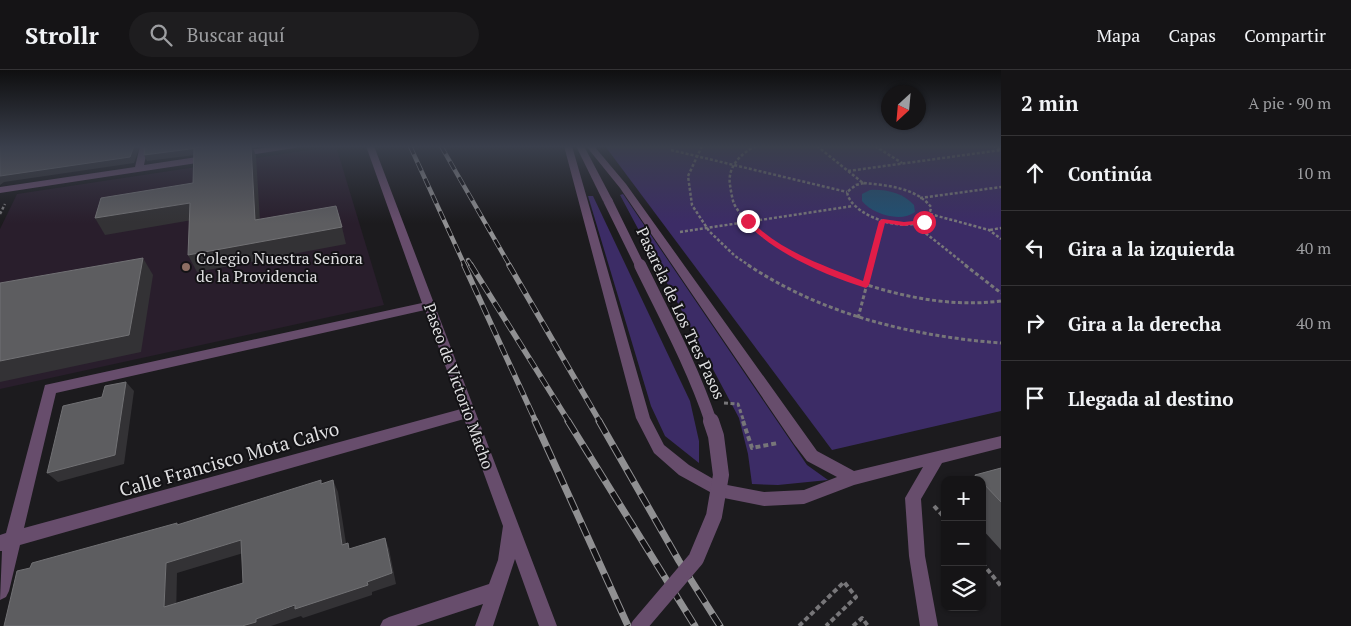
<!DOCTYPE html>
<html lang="es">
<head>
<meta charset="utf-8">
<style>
  :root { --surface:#151416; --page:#1e1d1f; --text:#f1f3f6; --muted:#9d9ea1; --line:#343335 }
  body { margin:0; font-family:"PT Serif",serif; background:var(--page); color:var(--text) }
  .controls { position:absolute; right:15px; bottom:15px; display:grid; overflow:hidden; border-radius:10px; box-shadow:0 1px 4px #0004 }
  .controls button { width:45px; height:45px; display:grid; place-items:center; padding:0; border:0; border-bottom:1px solid var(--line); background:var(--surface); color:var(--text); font:25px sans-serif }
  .compass { position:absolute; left:881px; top:15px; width:45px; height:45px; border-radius:50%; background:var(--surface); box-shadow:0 1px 4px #0004; rotate:206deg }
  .stop { position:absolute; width:15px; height:15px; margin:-11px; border:4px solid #e11d48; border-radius:50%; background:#fff }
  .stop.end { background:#e11d48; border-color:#fff; box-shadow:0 1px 5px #0008 }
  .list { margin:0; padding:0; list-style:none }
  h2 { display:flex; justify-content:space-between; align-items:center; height:65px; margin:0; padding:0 20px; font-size:21px }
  h2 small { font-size:16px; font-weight:400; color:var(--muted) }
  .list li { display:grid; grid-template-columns:32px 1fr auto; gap:15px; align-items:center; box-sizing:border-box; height:75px; padding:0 20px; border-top:1px solid var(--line) }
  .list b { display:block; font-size:19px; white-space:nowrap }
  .list em { font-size:16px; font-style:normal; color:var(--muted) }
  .icon { flex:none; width:28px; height:28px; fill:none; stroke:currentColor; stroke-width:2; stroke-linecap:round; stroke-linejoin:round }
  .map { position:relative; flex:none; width:1001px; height:556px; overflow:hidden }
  header { display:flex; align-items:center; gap:30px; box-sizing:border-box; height:70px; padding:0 25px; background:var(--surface); border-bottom:1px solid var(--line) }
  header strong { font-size:24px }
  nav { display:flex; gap:28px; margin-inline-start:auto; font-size:18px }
  .search { width:350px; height:45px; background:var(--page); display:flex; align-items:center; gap:12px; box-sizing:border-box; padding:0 18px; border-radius:28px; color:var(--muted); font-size:19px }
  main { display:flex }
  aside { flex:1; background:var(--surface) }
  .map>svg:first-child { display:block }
  .education { fill:#291e2c }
  .green { fill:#3c2c66 }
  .water { fill:#215174 }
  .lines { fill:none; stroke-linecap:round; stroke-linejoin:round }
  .path-far2 { stroke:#777679; stroke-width:2.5; stroke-dasharray:3 2; stroke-linecap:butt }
  .path-far1 { stroke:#777679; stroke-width:3; stroke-dasharray:4 2.5; stroke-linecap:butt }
  .path { stroke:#777679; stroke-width:4; stroke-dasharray:5 3; stroke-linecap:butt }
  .minor { fill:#674d6c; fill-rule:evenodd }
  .rail-far2-casing { stroke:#909092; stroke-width:4.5 }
  .rail-far1-casing { stroke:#909092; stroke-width:5.5 }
  .rail-casing { stroke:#909092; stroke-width:7 }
  .rail-far2 { stroke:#131215; stroke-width:3; stroke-dasharray:9; stroke-linecap:butt }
  .rail-far1 { stroke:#131215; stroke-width:4; stroke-dasharray:11; stroke-linecap:butt }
  .rail { stroke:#131215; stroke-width:5; stroke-dasharray:14; stroke-linecap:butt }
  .minor-bridge-far2 { stroke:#674d6c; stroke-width:9 }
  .minor-bridge-far1 { stroke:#674d6c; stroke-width:12 }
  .minor-bridge { stroke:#674d6c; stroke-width:16 }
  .wall { fill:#4d4d50 }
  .shaded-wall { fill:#333235 }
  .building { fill:#5d5d60; stroke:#717174; fill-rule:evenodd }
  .route { fill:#e11d48 }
  .education-dot { fill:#8d6e63; stroke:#131215; stroke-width:2 }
  .labels { text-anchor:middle; stroke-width:4; stroke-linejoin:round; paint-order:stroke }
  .poi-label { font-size:16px; fill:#dfdfe1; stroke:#131215; text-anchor:start }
  .street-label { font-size:16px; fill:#dfdfe1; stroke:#131215 }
  .near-street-label { font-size:19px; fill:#dfdfe1; stroke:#131215 }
</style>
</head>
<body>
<header>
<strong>Strollr</strong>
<div class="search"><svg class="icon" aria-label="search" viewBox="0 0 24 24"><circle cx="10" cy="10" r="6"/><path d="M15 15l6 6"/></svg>Buscar aquí</div>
<nav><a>Mapa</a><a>Capas</a><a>Compartir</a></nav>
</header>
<main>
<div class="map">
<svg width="1001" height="556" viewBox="0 0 1001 556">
  <rect width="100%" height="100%" fill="#1c1b1e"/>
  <path class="education" d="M336 76 384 235 0 319V159L17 124Z"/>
  <g class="green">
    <path d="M605 76H1001V341L832 380Z"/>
    <path d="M623 124 807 395 828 410 778 415 752 414 748 384 739 348 620 125Z"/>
    <path d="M588 126H593L690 331 699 371V393L665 366 651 336Z"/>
  </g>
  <path class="water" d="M870 120C886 119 903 123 914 135L915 142C901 153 872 144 862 131V124Z"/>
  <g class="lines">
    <g class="path-far2">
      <path d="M702 76 688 106 692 135 709 161 735 186 750 196"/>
      <path d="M756 76C741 83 727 97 730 115 731 121 732 128 734 134 751 164 787 183 817 196"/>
      <path d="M817 76 863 113"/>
      <path d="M875 76 902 93"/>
      <path d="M993 76 1001 80"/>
      <path d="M671 80 847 122"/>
      <path d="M848 101 1001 80"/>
      <path d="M864 113C886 115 917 118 931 137 928 171 851 150 847 122L856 115Z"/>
      <path d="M920 128 1001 117"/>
      <path d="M0 144 5 134"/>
      <path d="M930 144 989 160 1001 169"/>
      <path d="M914 154 967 196"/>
      <path d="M990 160 1001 158"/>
      <path d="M680 162 853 136"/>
      <path d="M871 196 883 151"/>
    </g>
    <g class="path-far1">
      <path d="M748 195C824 245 911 266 1001 273"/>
      <path d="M814 195C873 220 937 239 1001 231"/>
      <path d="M965 195 1001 223"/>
      <path d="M858 248 872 195"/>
      <path d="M724 333 738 334 744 352"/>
    </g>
    <g class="path">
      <path d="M743 351 752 378 778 373"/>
      <path d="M934 436 945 448"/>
      <path d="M982 493 1001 516"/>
      <path d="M799 556 844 512 856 527 826 556"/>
      <path d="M853 556 862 548 868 556"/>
    </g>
    <g class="minor">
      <path d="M140 76H148L144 95 210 85 214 88 210 91 0 123V117L135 97Z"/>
      <path d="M280 76H299L295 78 237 87 233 84 237 81Z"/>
      <path d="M366 76H374L557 556H539L515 489 493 556H475L483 534 416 556H380L383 550 389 547 489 514 498 490 503 456 464 349 20 475 9 521 6 527 0 530 2 481H0V465L6 463 45 315 422 233ZM425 240 461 339 24 458 56 323Z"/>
      <path d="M564 76H572L650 348 664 375 689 395 722 414 764 422 804 420 837 407 807 391 794 374 620 118 586 76H594L626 114 817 381 854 401 1001 366V378L942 393 921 429 925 486 938 556H920L909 486 905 428 923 397 854 415 804 434 764 436 719 427 679 405 654 383 636 348Z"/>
      <path d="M576 76H584L613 131 611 133 608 134 603 131Z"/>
    </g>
    <g class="rail-far2-casing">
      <g id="rail-far2">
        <path d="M410 76 465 196"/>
        <path d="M441 76 510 196"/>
        <path d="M468 190 472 196"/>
      </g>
    </g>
    <g class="rail-far1-casing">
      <g id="rail-far1">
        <path d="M464 195 536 352"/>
        <path d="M471 195 569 352"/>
        <path d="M509 195 600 352"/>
      </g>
    </g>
    <g class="rail-casing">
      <g id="rail">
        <path d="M535 351 628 556"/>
        <path d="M568 351 695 556"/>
        <path d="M599 351 679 491 720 556"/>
      </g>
    </g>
    <use href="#rail-far2" class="rail-far2"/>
    <use href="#rail-far1" class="rail-far1"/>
    <use href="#rail" class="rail"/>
    <path class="minor-bridge-far2" d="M608 131 640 196"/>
    <path class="minor-bridge-far1" d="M640 195C665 246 693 298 711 352"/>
    <path class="minor-bridge" d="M639 556 696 489 714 446 721 405 716 366 711 351"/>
  </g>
  <path class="wall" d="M1001 398V480L982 459V410H969L975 405Z"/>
  <g class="shaded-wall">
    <path d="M134 76H140L134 93 4 112 0 115V106Z"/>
    <path d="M218 76H255L256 78H253L256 86 261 167 255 150 251 78 147 91 144 85Z"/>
    <path d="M190 133 198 149 105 165 95 148Z"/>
    <path d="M342 157 346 174 197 202 188 185Z"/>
    <path d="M143 188 153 205 141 282 0 312V291Z"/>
    <path d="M126 312 134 321 124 394 58 412 47 403Z"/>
    <path d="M333 410 338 422 348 486 342 475Z"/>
    <path d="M385 468 389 479 396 514 372 522V525L303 548 301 546 271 556H242L256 549 367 512Z"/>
    <path d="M241 470 250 481 177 503 176 547 164 537 166 493Z"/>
  </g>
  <g class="building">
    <path d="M0 76H134L130 87 0 106Z"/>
    <path d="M145 76H213L144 85Z"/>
    <path d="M213 76H251L255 150 336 136 342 157 188 185 190 133 95 148 101 128 193 113 194 78Z"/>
    <path d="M143 188 129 265 0 291V213Z"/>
    <path d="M126 312 115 385 47 403 63 336 102 327 105 316Z"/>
    <path d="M1001 398V432L982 412V410H980L975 405Z"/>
    <path d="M321 410V414L333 410 342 475 348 473 349 479 385 468 392 503 367 512 368 515 295 539V535L256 549V552L242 556H4L17 501 30 498 32 493 177 453V455ZM241 470 243 513 164 537 166 493Z"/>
  </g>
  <linearGradient id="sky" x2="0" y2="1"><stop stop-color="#0f0f10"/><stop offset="0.5" stop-color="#3a3f4c"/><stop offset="1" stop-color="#3a3f4c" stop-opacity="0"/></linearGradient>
  <rect width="1001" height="153" fill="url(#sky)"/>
  <path class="route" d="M883 149 904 152 924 150 927 152 904 156 885 153 869 215 866 218C827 206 771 182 745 151L750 150C781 182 823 195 863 211L879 151Z"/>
  <circle class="education-dot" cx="186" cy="197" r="5"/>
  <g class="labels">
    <g class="poi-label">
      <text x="196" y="194">Colegio Nuestra Señora<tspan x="196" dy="18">de la Providencia</tspan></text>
    </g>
    <g class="street-label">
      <text transform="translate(681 243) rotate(65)" y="6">Pasarela de Los Tres Pasos</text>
      <text transform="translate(459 316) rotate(70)" y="6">Paseo de Victorio Macho</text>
    </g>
    <g class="near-street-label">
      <text transform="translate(229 389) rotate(-16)" y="7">Calle Francisco Mota Calvo</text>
    </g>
  </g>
</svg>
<div class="controls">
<button>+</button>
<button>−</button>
<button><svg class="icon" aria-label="layers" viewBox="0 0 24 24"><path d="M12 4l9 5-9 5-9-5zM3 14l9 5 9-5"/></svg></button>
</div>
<svg class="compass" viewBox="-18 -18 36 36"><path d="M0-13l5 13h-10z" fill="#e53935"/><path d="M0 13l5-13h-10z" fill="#9d9ea1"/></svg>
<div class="stop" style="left:924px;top:152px"></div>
<div class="stop end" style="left:748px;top:151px"></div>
</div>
<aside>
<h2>2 min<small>A pie · 90 m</small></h2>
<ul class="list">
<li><svg class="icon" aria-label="ahead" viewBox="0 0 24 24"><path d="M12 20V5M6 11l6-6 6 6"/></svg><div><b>Continúa</b></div><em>10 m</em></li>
<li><svg class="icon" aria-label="left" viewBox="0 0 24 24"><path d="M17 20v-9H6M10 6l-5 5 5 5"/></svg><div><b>Gira a la izquierda</b></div><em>40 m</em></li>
<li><svg class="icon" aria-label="right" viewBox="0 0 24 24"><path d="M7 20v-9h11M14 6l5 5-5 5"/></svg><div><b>Gira a la derecha</b></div><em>40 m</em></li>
<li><svg class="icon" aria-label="arrive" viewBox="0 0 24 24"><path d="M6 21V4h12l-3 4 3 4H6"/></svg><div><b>Llegada al destino</b></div></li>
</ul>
</aside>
</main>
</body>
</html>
